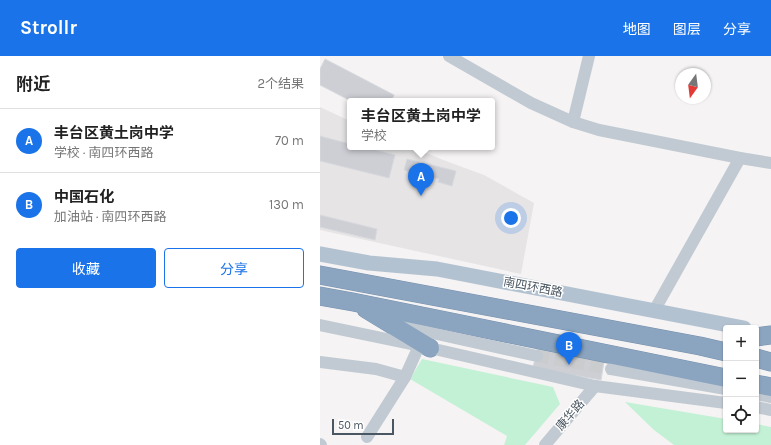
<!DOCTYPE html>
<html lang="zh">
<head>
<meta charset="utf-8">
<style>
  :root { --surface:#fff; --page:#f6f6f6; --text:#222; --muted:#767676; --line:#e0e0e0; --accent:#1a73e8 }
  body { margin:0; font-family:Karla,"Noto Sans SC",sans-serif; background:var(--page); color:var(--text) }
  .controls { position:absolute; right:12px; bottom:12px; display:grid; overflow:hidden; border-radius:4px; box-shadow:0 1px 3px #0004 }
  .controls button { width:36px; height:36px; display:grid; place-items:center; padding:0; border:0; border-bottom:1px solid var(--line); background:var(--surface); color:var(--text); font:20px sans-serif }
  .compass { position:absolute; left:355px; top:12px; width:36px; height:36px; border-radius:50%; background:var(--surface); box-shadow:0 1px 3px #0004; rotate:194deg }
  .scale { position:absolute; left:12px; bottom:10px; width:62px; box-sizing:border-box; padding-left:4px; border:2px solid #4a5661; border-top:0; font-size:11px; line-height:14px; white-space:nowrap; color:#4a5661; -webkit-text-stroke:3px #fff; paint-order:stroke }
  .you { position:absolute; left:191px; top:162px; width:14px; height:14px; margin:-10px; border:3px solid #fff; border-radius:50%; background:#1a73e8; box-shadow:0 0 0 6px #1a73e833 }
  .badge { display:grid; place-items:center; width:26px; height:26px; border-radius:50%; background:var(--accent); color:#fff; font-size:13px; font-weight:700 }
  .pin { position:absolute; translate:-50% -33px; filter:drop-shadow(0 1px 2px #0008) }
  .pin::after { content:''; position:absolute; top:21px; width:14px; height:12px; background:inherit; clip-path:polygon(0 0,100% 0,50% 100%) }
  .popup { position:absolute; left:27px; top:42px; width:148px; height:52px; box-sizing:border-box; display:grid; place-content:center; border-radius:4px; background:var(--surface); filter:drop-shadow(0 1px 3px #0005); font-size:13px; white-space:nowrap; color:var(--muted) }
  .popup b { font-size:15px; color:var(--text) }
  .popup::after { content:''; position:absolute; left:50%; top:100%; margin-left:-8px; border:8px solid transparent; border-top-color:var(--surface) }
  .list { margin:0; padding:0; list-style:none }
  h2 { display:flex; justify-content:space-between; align-items:center; height:52px; margin:0; padding:0 16px; font-size:17px }
  h2 small { font-size:13px; font-weight:400; color:var(--muted) }
  .list li { display:grid; grid-template-columns:26px 1fr auto; gap:12px; align-items:center; box-sizing:border-box; height:64px; padding:0 16px; border-top:1px solid var(--line) }
  .list b { display:block; font-size:15px; white-space:nowrap }
  .list p { margin:0; font-size:13px; white-space:nowrap; color:var(--muted) }
  .list em { font-size:13px; font-style:normal; color:var(--muted) }
  .actions { display:flex; gap:8px; padding:12px 16px }
  .actions a { flex:1; padding:9px 0; border:1px solid var(--accent); border-radius:4px; text-align:center; font-size:14px; color:var(--accent) }
  .actions .main { background:var(--accent); color:#fff }
  .icon { flex:none; width:22px; height:22px; fill:none; stroke:currentColor; stroke-width:2; stroke-linecap:round; stroke-linejoin:round }
  .map { position:relative; flex:none; width:451px; height:389px; overflow:hidden }
  header { display:flex; align-items:center; gap:24px; box-sizing:border-box; height:56px; padding:0 20px; background:var(--accent); color:#fff }
  header strong { font-size:19px }
  nav { display:flex; gap:22px; margin-inline-start:auto; font-size:14px }
  main { display:flex }
  aside { flex:1; background:var(--surface) }
  .map>svg:first-child { display:block }
  .education { fill:#e6e4e5 }
  .green { fill:#c3f1d5 }
  .building { fill:#cdcfd5; stroke:#d7d9de }
  .lines { fill:none; stroke-linecap:round; stroke-linejoin:round }
  .minor-tunnel { stroke:#caccce; stroke-width:12; stroke-dasharray:12 6; stroke-linecap:butt }
  .highway-casing { stroke:#7690ad; stroke-width:19 }
  .minor { stroke:#c1cad2; stroke-width:12 }
  .major { stroke:#b3c2d1; stroke-width:15 }
  .highway { stroke:#8ba5c1; stroke-width:18 }
  .labels { text-anchor:middle; stroke-width:3; stroke-linejoin:round; paint-order:stroke }
  .street-label { font-size:12px; fill:#4a5661; stroke:#fff }
</style>
</head>
<body>
<header>
<strong>Strollr</strong>
<nav><a>地图</a><a>图层</a><a>分享</a></nav>
</header>
<main>
<aside>
<h2>附近<small>2个结果</small></h2>
<ul class="list">
<li><span class="badge">A</span><div><b>丰台区黄土岗中学</b><p>学校 · 南四环西路</p></div><em>70 m</em></li>
<li><span class="badge">B</span><div><b>中国石化</b><p>加油站 · 南四环西路</p></div><em>130 m</em></li>
</ul>
<div class="actions"><a class="main">收藏</a><a>分享</a></div>
</aside>
<div class="map">
<svg width="451" height="389" viewBox="0 0 451 389">
  <rect width="100%" height="100%" fill="#f5f3f3"/>
  <path class="education" d="M0 51 30 65V91L95 92 123 104 164 119 214 147 201 218 9 176 0 174Z"/>
  <g class="green">
    <path d="M102 303 233 331 240 348 205 389H184L187 380 90 323Z"/>
    <path d="M305 346 406 363V374H436V368L451 371V389H354L334 374Z"/>
  </g>
  <g class="building">
    <path d="M5 3 74 39 71 45H31L0 29V13Z"/>
    <path d="M0 80 30 88V91H44L75 99 69 122 0 105Z"/>
    <path d="M87 103 136 115 132 130 118 126 119 123 84 114Z"/>
    <path d="M0 159 57 173 55 184 0 171Z"/>
    <path d="M217 293 284 306 281 324 213 312Z"/>
  </g>
  <g class="lines">
    <path class="minor-tunnel" d="M217 300 291 313"/>
    <g class="highway-casing">
      <g id="highway">
        <path d="M0 219 380 290 406 296"/>
        <path d="M0 240 33 246 406 322"/>
        <path d="M46 253 110 292"/>
        <path d="M436 281 451 279"/>
        <path d="M436 302 451 306"/>
        <path d="M436 328 451 331"/>
      </g>
    </g>
    <g class="minor">
      <path d="M129 0 211 47 253 66 279 74 420 102 451 107"/>
      <path d="M253 66 269 0"/>
      <path d="M334 255 420 102"/>
      <path d="M0 269 110 292 275 330 406 347"/>
      <path d="M81 270 217 300"/>
      <path d="M0 306 56 313 85 321 99 290"/>
      <path d="M291 313 406 333"/>
      <path d="M436 338 451 341"/>
      <path d="M436 351 451 354"/>
      <path d="M47 381 85 321"/>
      <path d="M0 388 1 389"/>
      <path d="M225 389 275 330"/>
    </g>
    <path class="major" d="M0 198 49 207 117 213 424 272"/>
    <use href="#highway" class="highway"/>
  </g>
  <g class="labels">
    <g class="street-label">
      <text transform="translate(213 231) rotate(11)" y="4">南四环西路</text>
      <text transform="translate(250 359) rotate(-49)" y="4">康华路</text>
    </g>
  </g>
</svg>
<div class="controls">
<button>+</button>
<button>−</button>
<button><svg class="icon" aria-label="locate" viewBox="0 0 24 24"><circle cx="12" cy="12" r="6"/><path d="M12 2v4M12 18v4M2 12h4M18 12h4"/></svg></button>
</div>
<svg class="compass" viewBox="-18 -18 36 36"><path d="M0-13l5 13h-10z" fill="#e53935"/><path d="M0 13l5-13h-10z" fill="#767676"/></svg>
<div class="scale">50 m</div>
<div class="you"></div>
<div class="pin badge" style="left:101px;top:140px">A</div>
<div class="popup"><b>丰台区黄土岗中学</b>学校</div>
<div class="pin badge" style="left:249px;top:309px">B</div>
</div>
</main>
</body>
</html>
